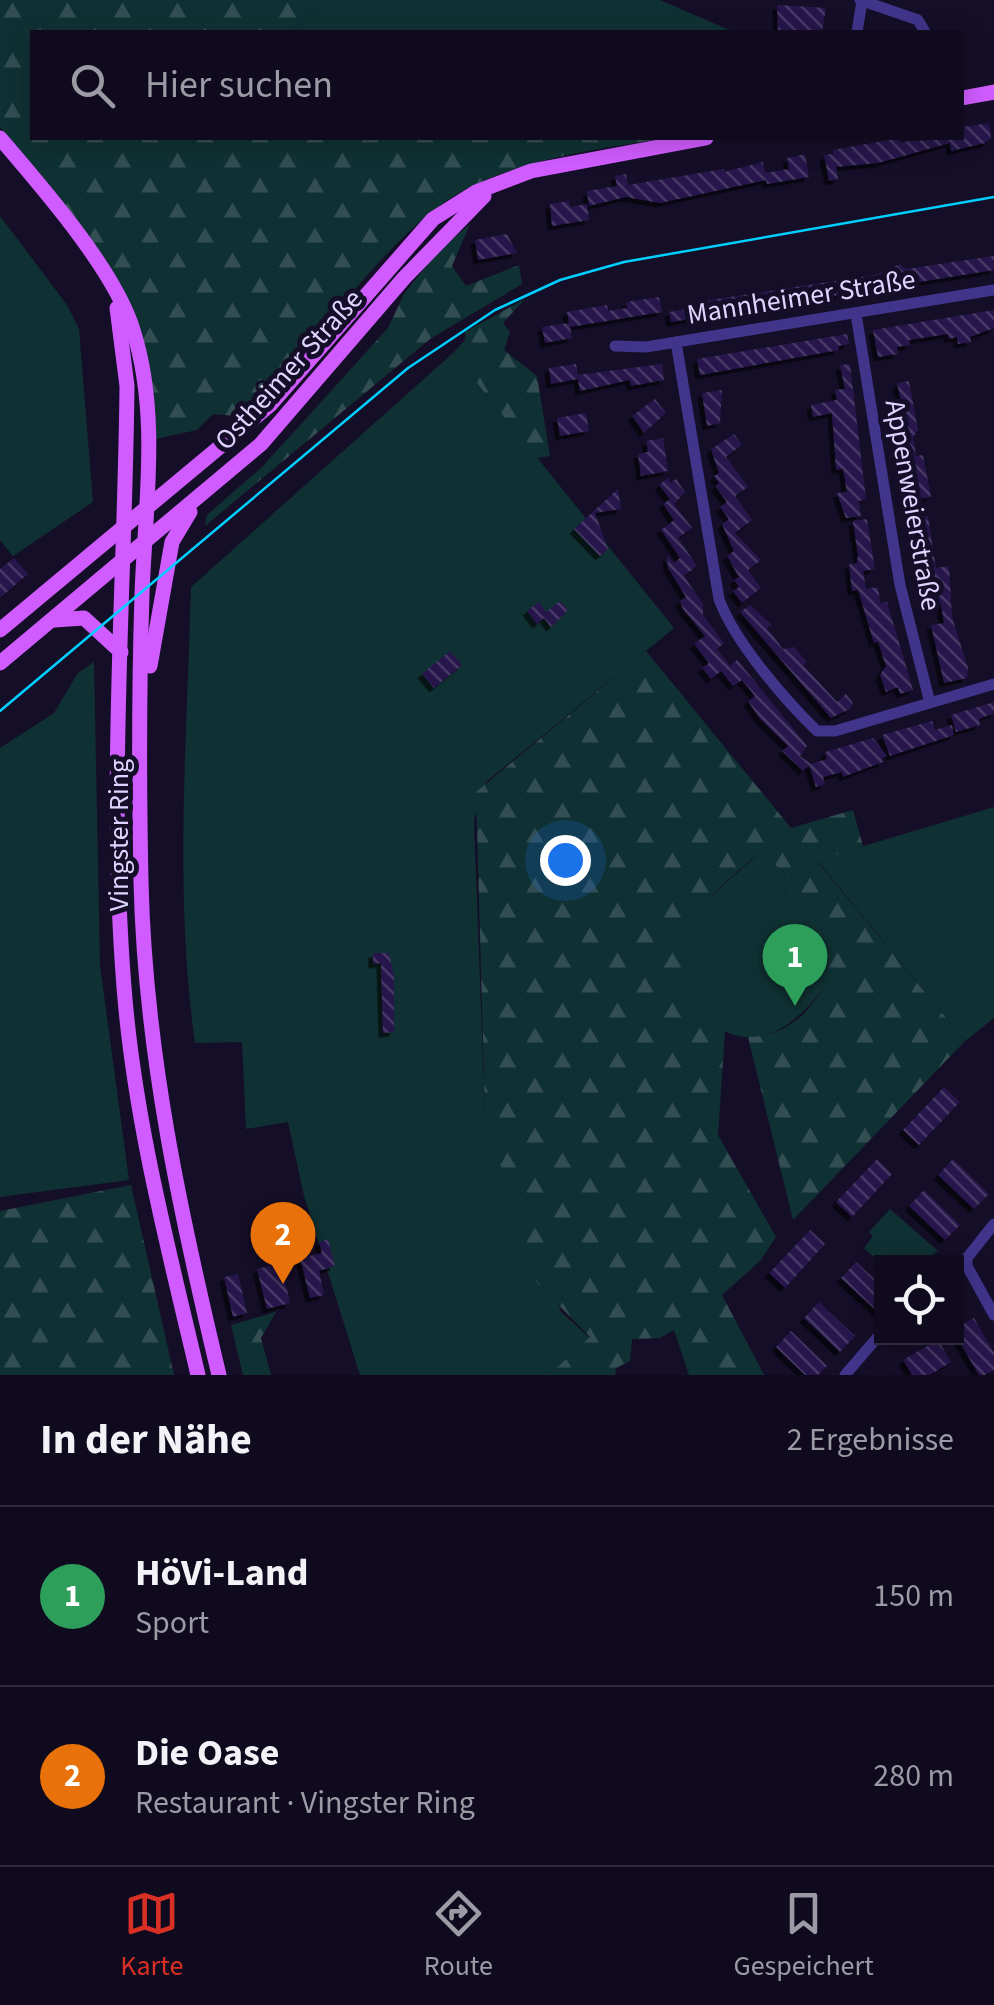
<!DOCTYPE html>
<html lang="de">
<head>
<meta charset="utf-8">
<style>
  :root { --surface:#100a1e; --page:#191327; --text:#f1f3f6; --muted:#9c9aa4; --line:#302b3c; --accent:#d93025 }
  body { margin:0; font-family:"Source Sans 3",sans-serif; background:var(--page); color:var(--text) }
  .controls { position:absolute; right:30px; bottom:30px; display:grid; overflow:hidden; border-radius:0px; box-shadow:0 5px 25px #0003 }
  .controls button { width:90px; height:90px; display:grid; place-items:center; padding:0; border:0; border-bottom:2px solid var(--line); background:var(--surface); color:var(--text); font:50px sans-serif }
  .you { position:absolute; left:565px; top:860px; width:35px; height:35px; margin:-25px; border:8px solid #fff; border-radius:50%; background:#1a73e8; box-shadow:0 0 0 15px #1a73e833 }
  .badge { display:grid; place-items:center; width:65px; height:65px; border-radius:50%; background:var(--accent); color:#fff; font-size:32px; font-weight:700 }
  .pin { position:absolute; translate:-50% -82px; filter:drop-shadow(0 2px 5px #0008) }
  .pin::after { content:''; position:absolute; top:52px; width:35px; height:30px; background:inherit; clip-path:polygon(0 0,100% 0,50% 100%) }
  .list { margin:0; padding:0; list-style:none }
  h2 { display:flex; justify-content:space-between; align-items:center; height:130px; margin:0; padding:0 40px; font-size:42px }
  h2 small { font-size:32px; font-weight:400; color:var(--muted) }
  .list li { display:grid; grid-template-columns:65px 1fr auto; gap:30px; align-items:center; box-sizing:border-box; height:180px; padding:0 40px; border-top:2px solid var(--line) }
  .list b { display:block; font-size:38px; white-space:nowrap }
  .list p { margin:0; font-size:32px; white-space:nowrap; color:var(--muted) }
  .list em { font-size:32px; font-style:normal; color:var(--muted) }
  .icon { flex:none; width:55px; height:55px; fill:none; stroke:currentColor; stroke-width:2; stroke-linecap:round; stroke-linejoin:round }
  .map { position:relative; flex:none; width:994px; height:1375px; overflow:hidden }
  .search { position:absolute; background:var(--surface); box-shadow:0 5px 25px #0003; left:30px; right:30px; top:30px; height:110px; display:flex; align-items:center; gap:25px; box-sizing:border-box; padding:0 35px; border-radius:0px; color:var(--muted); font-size:38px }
  .sheet { height:490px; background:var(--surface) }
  nav { display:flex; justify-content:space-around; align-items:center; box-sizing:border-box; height:140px; border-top:2px solid var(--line); background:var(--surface); font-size:28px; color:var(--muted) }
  nav a { display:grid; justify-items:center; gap:5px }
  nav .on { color:var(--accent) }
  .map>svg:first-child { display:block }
  .green { fill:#103133 }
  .forest { fill:url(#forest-firs) }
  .building { fill:url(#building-back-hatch); filter:url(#shadow) }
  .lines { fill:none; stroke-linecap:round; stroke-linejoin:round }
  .minor { stroke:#40358b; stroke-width:11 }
  .major { stroke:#d05cff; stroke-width:15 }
  .tram { stroke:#01cfff; stroke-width:2.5 }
  .labels { text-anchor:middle; stroke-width:10; stroke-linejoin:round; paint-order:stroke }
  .street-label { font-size:28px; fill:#ded5ff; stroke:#150e28 }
</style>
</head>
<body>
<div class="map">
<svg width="994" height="1375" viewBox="0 0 994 1375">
  <defs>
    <pattern id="forest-firs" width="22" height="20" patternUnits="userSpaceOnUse" patternTransform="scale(2.5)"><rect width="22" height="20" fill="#103133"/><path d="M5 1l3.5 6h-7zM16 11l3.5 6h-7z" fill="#324e52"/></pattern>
    <pattern id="building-back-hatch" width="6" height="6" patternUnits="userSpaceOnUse" patternTransform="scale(2.5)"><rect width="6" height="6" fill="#27184b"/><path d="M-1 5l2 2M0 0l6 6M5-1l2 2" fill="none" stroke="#463966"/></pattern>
    <filter id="shadow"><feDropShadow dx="-4.5" dy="4.5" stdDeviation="0" flood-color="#0009"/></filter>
  </defs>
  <rect width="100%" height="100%" fill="#150e28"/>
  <g class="green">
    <path d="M322 0H660L734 32H289Z"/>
    <path d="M0 216 67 305 79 329 93 502 13 556 0 540Z"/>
    <path d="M453 353 674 628 486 782 474 820 485 1115 561 1312 590 1338 549 1375H360L304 1196 288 1122 246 1129 242 1042 195 1043C174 893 187 738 191 587Z"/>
    <path d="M94 662 100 965 129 1180 0 1197V748L54 713 78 673Z"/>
    <path d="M994 807V1018L965 1041 817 860Z"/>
    <path d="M760 853 784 872 786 899 803 910 831 977C798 1027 750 1065 698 1011 668 927 701 904 760 853Z"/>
    <path d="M890 1209 938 1251 922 1262 881 1264 864 1248 873 1236 869 1232Z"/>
  </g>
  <g class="forest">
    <path d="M0 0H322L289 32H32V138H666C595 150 524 157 459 193 388 233 307 354 248 417L213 414 197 430 155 439 147 363 87 235 0 127Z"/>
    <path d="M470 224 452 266 466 286 519 265 522 284 430 339 205 526 207 515 261 468 303 422 388 328 404 294 438 251Z"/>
    <path d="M525 299 503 323 510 332 504 350 537 376 550 456 537 458 453 353 465 340V332Z"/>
    <path d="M646 651 791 828 853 810 863 846 817 861 965 1041 793 1220 748 1037C790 1036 810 1011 830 977L803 910 786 899 784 872 760 853C701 899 671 933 698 1011L725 1031 718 1135 776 1237 760 1261 722 1295 764 1375H689L674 1330 660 1338 632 1339 630 1361 616 1368 615 1375H549L590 1337 537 1283 485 1115 476 792Z"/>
    <path d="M131 1185 174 1375H0V1211Z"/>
    <path d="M276 1312 261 1338 271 1375H243L231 1325Z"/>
  </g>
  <g class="building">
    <path d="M777 5 826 8 822 32H778Z"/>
    <path d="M989 123 991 138 985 143 951 151 950 143 878 163 836 167 838 179 829 181 824 155 833 154V150L900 138V142L962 138V127Z"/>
    <path d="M805 154 809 177 767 184 766 180 660 203 626 197 589 206 587 191 617 186 615 176 626 174 628 185 724 169V172L763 162 765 173 789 169 787 158Z"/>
    <path d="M569 201 570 207 587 204 589 220 552 226 550 204Z"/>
    <path d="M507 234 517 253 478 260 475 240Z"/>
    <path d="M994 256V270L671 322 669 312 691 308 690 303 875 275 900 264 906 269Z"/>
    <path d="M659 297 662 312 570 327 572 338 545 343 542 327 569 323 567 312 607 305 608 311 627 308 626 302Z"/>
    <path d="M994 310V328L970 337 971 342 958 344 957 337 949 339 948 334 909 340 910 345 897 347 898 354 878 357 873 330Z"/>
    <path d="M847 334 849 344 838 346 839 350 700 375 697 359Z"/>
    <path d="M576 364 578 375 662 364 664 380 631 386 630 380 580 391 578 379 551 384 549 368Z"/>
    <path d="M850 364 866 499 859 501 861 516 846 518 837 493 847 492 843 469 836 470 832 413 813 417 811 405 837 400 835 390 845 389 840 365Z"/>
    <path d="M909 381 918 430 913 437 916 456 923 455 931 497 906 501 896 445 904 444 900 419 891 420 889 404 901 402 897 383Z"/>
    <path d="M722 390 720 423 707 426 702 393Z"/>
    <path d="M655 399 666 413 644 433 632 416Z"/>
    <path d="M586 413 589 431 560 436 557 418Z"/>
    <path d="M734 434 742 445 726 457 748 487 735 496 752 520 735 533 761 560 748 570 761 588 742 603 733 591 739 587 734 580 739 577 727 556 734 551 722 524 729 519 720 507 727 502 715 486 719 483 714 476 719 473 711 449Z"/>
    <path d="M663 438 668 471 641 476 638 454 648 452 646 441Z"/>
    <path d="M669 477 670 483 676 479 685 492 674 504 692 528 678 538 697 566 684 576 703 604V615L724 643 717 649 730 666 737 660 757 684 807 746 800 756 811 764 827 759 825 752 873 738 887 756 882 758 883 762 843 777 842 772 823 777 825 784 816 787 809 765 803 771 782 751 788 746 760 719 748 701 755 696 742 680 733 686 721 671 711 679 702 668 709 663 694 644 705 636 683 609 680 601 686 597 668 568 667 555 674 563 680 558 661 530 674 520 663 504 670 499 659 485Z"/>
    <path d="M618 489 621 509 595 513 608 549 600 556 574 529Z"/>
    <path d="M928 516 936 568 949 566 952 617 968 668 967 678 944 683 931 625 944 623 941 605H926L910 519Z"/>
    <path d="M867 519 875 569 863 571 866 589 878 587 880 603 887 602 913 690 900 694 898 687 886 692 880 675 886 666 878 642 874 643 858 590 852 591 849 564 857 563 858 556 853 521Z"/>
    <path d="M14 558 28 574 0 598V569Z"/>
    <path d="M560 601 568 610 551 627 544 618 537 624 527 611 539 602 546 612Z"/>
    <path d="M750 605 772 625 767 628 783 649 794 647 807 662 803 665 837 702 846 694 853 703 850 709 831 718 740 612Z"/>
    <path d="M450 651 462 665 434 688 422 674Z"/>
    <path d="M994 702V713L979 719 980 725 956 732 951 715Z"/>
    <path d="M932 721 935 730 952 725 954 735 890 756 882 735Z"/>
    <path d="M373 953H389L394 976V1032L383 1033 381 963 373 964Z"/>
    <path d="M944 1087 960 1102 919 1145 903 1130Z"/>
    <path d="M877 1159 892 1174 852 1217 836 1202Z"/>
    <path d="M953 1159 989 1194 974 1209 938 1175Z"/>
    <path d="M924 1190 960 1225 945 1240 909 1206Z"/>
    <path d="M810 1230 825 1244 785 1288 769 1273Z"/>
    <path d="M328 1239 335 1266 319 1271 324 1295 310 1298 300 1258 322 1253 319 1242Z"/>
    <path d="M856 1262 882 1286V1316L841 1278Z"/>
    <path d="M281 1263 290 1303 267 1309 257 1269Z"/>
    <path d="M238 1274 247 1313 233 1317 224 1277Z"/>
    <path d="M819 1302 855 1336 840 1352 804 1318Z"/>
    <path d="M974 1318 994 1353V1370L985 1375H979L956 1336V1328Z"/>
    <path d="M791 1331 827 1366 818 1375H805L776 1347Z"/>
    <path d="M938 1340 951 1362 930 1375H912L903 1360Z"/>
  </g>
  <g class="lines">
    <g class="minor">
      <path d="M860 0 918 20 925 32"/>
      <path d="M857 32 862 1"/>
      <path d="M856 314 900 585 930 703"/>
      <path d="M676 342 719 599C734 641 785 700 817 731H835L994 684"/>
      <path d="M615 346 646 347 994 290"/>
      <path d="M967 1258V1266L994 1315"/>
      <path d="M967 1258 994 1224"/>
      <path d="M845 1375 882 1332"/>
    </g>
    <g class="major">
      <path d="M962 98 994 92"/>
      <path d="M0 138C41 186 115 270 133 330 160 413 145 508 142 594 139 689 139 787 141 882 145 1051 180 1212 219 1375"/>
      <path d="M117 308 127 386C125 586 108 787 124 987 134 1118 168 1247 198 1375"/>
      <path d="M54 620 84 618 121 652"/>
      <path d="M0 630 270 405 433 219 476 192 531 171 706 138"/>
      <path d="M0 663 261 444 404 278 484 196"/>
      <path d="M150 666 172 542 190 512"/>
    </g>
    <path class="tram" d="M0 711 408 368 495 310 560 280 624 262 994 197"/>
  </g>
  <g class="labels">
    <g class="street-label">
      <text transform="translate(801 296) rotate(-9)" y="10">Mannheimer Straße</text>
      <text transform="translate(288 369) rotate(-48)" y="10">Ostheimer Straße</text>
      <text transform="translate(914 505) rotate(80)" y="10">Appenweierstraße</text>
      <text transform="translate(118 835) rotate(-90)" y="10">Vingster Ring</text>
    </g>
  </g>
</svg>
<div class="controls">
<button><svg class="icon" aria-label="locate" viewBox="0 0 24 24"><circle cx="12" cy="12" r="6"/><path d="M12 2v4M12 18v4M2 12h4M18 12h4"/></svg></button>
</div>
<div class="you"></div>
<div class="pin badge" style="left:795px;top:1006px;background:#2e9e5b">1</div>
<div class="pin badge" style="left:283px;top:1284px;background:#e8710a">2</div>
<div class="search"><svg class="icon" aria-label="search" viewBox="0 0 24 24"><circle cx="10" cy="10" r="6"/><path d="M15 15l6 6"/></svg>Hier suchen</div>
</div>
<section class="sheet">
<h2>In der Nähe<small>2 Ergebnisse</small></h2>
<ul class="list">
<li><span class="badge" style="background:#2e9e5b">1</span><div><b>HöVi-Land</b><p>Sport</p></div><em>150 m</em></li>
<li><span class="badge" style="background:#e8710a">2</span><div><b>Die Oase</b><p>Restaurant · Vingster Ring</p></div><em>280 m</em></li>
</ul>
</section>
<nav>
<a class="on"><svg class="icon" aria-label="map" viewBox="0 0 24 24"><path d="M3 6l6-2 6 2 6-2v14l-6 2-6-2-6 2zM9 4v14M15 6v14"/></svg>Karte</a>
<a><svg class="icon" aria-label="directions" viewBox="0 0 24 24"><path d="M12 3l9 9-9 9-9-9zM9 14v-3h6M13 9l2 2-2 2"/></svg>Route</a>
<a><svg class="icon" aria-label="saved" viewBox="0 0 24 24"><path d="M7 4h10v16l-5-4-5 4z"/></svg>Gespeichert</a>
</nav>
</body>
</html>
